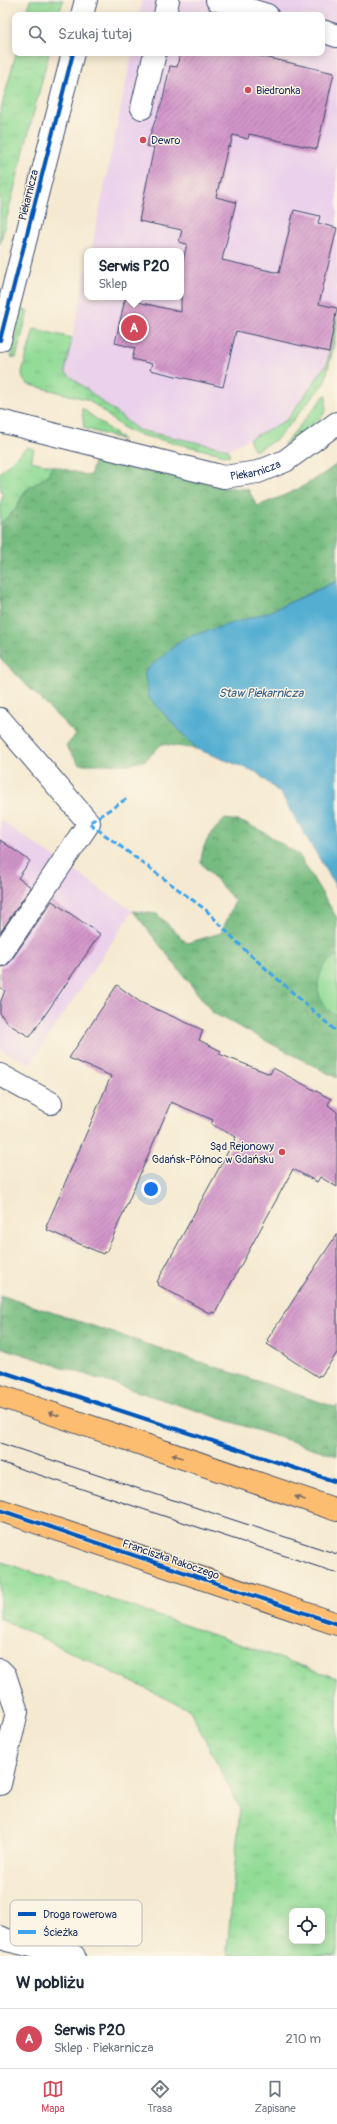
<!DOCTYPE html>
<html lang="pl">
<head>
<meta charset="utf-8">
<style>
  :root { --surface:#fff; --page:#f6f6f7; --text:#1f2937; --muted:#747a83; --line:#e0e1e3; --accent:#d1495b }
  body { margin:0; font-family:Pangolin,sans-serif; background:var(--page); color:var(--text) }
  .controls { position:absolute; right:12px; bottom:12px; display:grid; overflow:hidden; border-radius:8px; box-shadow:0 2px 10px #0003 }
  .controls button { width:36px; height:36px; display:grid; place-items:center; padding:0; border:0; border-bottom:1px solid var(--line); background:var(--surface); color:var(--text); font:20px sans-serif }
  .you { position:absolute; left:151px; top:1189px; width:14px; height:14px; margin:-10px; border:3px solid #fff; border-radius:50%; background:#1a73e8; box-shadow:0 0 0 6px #1a73e833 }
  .badge { display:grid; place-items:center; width:26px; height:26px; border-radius:50%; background:var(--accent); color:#fff; font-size:13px; font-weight:700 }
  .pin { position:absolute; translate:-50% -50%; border:2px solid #fff; box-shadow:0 1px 4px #0006 }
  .popup { position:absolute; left:84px; top:248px; width:100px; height:52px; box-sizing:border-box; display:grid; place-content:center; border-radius:8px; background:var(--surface); filter:drop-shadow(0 1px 3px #0005); font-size:13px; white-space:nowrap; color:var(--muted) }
  .popup b { font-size:15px; color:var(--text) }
  .popup::after { content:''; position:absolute; left:50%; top:100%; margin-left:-8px; border:8px solid transparent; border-top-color:var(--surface) }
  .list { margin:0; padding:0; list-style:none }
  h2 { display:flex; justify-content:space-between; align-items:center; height:52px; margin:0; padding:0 16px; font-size:17px }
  h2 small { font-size:13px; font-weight:400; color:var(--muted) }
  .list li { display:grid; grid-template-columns:26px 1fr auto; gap:12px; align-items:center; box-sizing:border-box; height:60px; padding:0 16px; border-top:1px solid var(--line) }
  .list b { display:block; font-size:15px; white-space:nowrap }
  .list p { margin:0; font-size:13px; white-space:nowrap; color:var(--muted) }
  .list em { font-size:13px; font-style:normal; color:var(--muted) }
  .icon { flex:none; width:22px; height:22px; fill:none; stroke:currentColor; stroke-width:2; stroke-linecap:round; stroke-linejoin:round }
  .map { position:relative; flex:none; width:337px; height:1956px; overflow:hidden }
  .search { position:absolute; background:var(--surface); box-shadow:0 2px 10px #0003; left:12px; right:12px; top:12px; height:44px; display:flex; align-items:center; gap:10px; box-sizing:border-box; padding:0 14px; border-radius:8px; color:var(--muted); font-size:15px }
  .sheet { height:112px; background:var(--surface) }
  nav { display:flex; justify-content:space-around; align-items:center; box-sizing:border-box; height:56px; border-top:1px solid var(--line); background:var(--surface); font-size:11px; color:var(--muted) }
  nav a { display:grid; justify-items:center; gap:2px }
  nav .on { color:var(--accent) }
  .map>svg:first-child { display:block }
  .built { fill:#ebd1eb }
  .grass { fill:url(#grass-tufts); stroke:#57867a; fill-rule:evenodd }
  .forest { fill:url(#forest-crowns); stroke:#48766f }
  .park { fill:#93dc97; stroke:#57867a }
  .water { fill:#53aed1; stroke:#376e98 }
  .building { fill:url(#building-hatch) }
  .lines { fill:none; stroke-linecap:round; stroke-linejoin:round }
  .minor-casing { stroke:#3c4b6f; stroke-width:24 }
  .major-casing { stroke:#3c4b6f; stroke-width:24 }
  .minor { stroke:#fff; stroke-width:22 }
  .major { stroke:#fcbd6f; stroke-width:22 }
  .tram { stroke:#1b2f5e; stroke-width:1 }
  .quiet { stroke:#3da3ed; stroke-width:3; stroke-dasharray:6 3; stroke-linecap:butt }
  .cycleway-casing { stroke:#fcf5e5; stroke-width:6 }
  .cycleway { stroke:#0057b8; stroke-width:4 }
  .oneway { fill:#806f66 }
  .poi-dot { fill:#d1495b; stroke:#fcf5e5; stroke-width:1.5 }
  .labels { text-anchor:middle; stroke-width:3; stroke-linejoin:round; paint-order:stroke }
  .poi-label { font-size:11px; fill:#1b2f5e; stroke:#fcf5e5; text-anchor:start }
  .street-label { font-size:11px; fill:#1b2f5e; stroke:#fcf5e5 }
  .water-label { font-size:12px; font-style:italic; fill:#2f5b86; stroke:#fcf5e5 }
  .key { fill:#fcf5e5; stroke:#b8babc; stroke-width:1 }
  .key-label { font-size:11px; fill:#1b2f5e }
</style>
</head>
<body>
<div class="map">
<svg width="337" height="1956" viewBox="0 0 337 1956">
  <defs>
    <pattern id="grass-tufts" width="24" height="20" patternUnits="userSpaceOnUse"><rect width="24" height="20" fill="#93dc97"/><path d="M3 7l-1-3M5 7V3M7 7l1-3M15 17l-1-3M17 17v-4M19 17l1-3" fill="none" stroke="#7ebd85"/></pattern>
    <pattern id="forest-crowns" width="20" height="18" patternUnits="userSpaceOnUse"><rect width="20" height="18" fill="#76bc80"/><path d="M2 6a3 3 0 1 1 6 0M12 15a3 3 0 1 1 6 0" fill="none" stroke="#60996c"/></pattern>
    <pattern id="building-hatch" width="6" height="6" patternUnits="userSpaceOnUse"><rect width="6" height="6" fill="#d295c9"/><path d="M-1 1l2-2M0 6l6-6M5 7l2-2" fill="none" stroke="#aa7aa6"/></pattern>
  </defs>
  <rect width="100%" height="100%" fill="#fcf5e5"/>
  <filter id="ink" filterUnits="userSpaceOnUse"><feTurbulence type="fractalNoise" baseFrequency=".025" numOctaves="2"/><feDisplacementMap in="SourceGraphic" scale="8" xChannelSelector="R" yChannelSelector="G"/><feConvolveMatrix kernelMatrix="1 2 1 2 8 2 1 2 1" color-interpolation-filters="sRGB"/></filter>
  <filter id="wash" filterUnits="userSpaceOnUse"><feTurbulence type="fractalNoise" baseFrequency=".012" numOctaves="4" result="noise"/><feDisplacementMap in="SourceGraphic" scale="16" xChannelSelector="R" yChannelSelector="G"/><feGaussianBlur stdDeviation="0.9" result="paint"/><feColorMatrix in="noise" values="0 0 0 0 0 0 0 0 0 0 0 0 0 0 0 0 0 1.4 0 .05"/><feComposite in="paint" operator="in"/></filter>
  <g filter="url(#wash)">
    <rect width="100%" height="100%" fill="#f5ead1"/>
    <g class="built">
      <path d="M142 0H337V316L327 364 287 420 228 449 138 430 65 372 87 268V297H181V251H91L132 53H322V15H139Z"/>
      <path d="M0 820 133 911 30 1064 0 1049Z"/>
    </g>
    <g class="grass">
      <path d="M30 0H63L59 15H26Z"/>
      <path d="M16 53H49L0 244V113Z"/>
      <path d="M23 310 28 311 16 358 11 357 21 311Z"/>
      <path d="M337 316V330L325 382 277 439 255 451 249 439 287 420 327 364Z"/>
      <path d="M34 329 72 338 65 372 138 430 228 449 230 456 136 434 123 428 89 400 27 384 23 379 22 372Z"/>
      <path d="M326 394V410L321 418 283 446Z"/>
      <path d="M82 408 123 440 84 428Z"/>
      <path d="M27 447 34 449 31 461 53 466 47 476 25 491 16 509 0 524V505L3 495 0 487V472Z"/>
      <path d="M0 1561 337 1678V1956H230L227 1952 240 1808 190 1710 0 1618ZM292 1911H322V1941H292Z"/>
    </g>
    <g class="forest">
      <path d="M105 457 222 487 248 489 257 506C288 495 311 484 337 464V581L269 612 149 698 197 749 162 744 146 760 130 764H79L66 746 76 735 0 658V524L16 509 25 491 47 476 53 466 90 476 94 462Z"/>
      <path d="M225 819 239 821 260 830 299 855 337 918V1078L213 1013 133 911 157 914 187 943 221 933 235 901 201 863C202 842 211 833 225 819Z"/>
      <path d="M0 1295 335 1407 337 1405V1456L0 1347Z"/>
    </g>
    <path class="park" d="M337 955V1015C311 1005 313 967 337 955Z"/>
    <path class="water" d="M337 581V888L281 794 256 772 197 749 149 698 144 672 184 638 269 612Z"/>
    <g id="blocks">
      <g class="building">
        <path d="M180 53H247L334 73 317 149 249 134 248 139 233 135 230 147 228 146 216 197 236 202 222 260 279 273 294 210 320 216 318 223 337 228 319 304 337 308 329 352 236 331 223 387 150 370 152 364 132 359 135 348 115 343 125 299 181 312V269L187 244 179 242 182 230 139 221 154 147 146 146 163 99 170 66 177 67Z"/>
        <path d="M0 840 30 861 18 878 31 887 0 933Z"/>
        <path d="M52 901 100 934 30 1037 7 1023 0 1013V1003L5 991 0 987V967L6 966 10 962Z"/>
        <path d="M117 985 140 1002 203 1030 199 1040 221 1051 219 1054 270 1074 273 1068 331 1099 328 1105 337 1112V1187L320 1177 317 1182 293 1169 215 1313 212 1312 211 1314 158 1285 159 1283 157 1282 236 1137 211 1124 213 1120 171 1102 106 1253 104 1252 103 1254 47 1230 48 1228 46 1227 111 1076 69 1058Z"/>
        <path d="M337 1234V1353L321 1376 319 1375 318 1377 267 1344 269 1342 267 1340Z"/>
      </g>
    </g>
  </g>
  <g filter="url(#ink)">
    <use href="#blocks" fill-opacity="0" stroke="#3c4b6f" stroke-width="1"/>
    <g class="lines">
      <g class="minor-casing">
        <g id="minor">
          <path d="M217 0 267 15"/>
          <path d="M82 15 86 0"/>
          <path d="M165 15 168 0"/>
          <path d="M322 31 337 36"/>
          <path d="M142 108 155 53"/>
          <path d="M0 340 73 53"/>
          <path id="s1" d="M0 421 224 477 258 472 285 461 337 423"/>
          <path d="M0 719 89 823 0 955"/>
          <path d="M0 1075 51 1103"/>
          <path d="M0 1670 5 1675 17 1712 0 1784"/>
          <path d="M0 1937 7 1940 74 1956"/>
        </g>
      </g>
      <g class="major-casing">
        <g id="major">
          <path d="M0 1396 337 1510"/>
          <path d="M0 1510 337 1624"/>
        </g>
      </g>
      <use href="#minor" class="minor"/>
      <use href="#major" class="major"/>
      <g class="tram">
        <path d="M0 1443 337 1554"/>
        <path d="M0 1462 337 1573"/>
      </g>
      <path class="quiet" d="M126 799 89 823 206 910 244 949 337 1032"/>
      <g class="cycleway-casing">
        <g id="cycleway">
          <path d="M0 340 73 53"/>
          <path d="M0 1371 337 1482"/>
          <path d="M0 1510 337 1624"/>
        </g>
      </g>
      <use href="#cycleway" class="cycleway"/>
    </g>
    <defs><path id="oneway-solid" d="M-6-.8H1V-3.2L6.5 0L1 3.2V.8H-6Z"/></defs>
    <g class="oneway">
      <use href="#oneway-solid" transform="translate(54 1414) rotate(-161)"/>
      <use href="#oneway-solid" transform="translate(177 1456) rotate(-161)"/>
      <use href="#oneway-solid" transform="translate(300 1498) rotate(-161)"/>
    </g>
  </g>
  <g class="poi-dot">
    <circle cx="248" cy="90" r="4"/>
    <circle cx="143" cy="140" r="4"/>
    <circle cx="282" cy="1152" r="4"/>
  </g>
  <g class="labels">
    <g class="poi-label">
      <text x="256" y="94">Biedronka</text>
      <text x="151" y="144">Dewro</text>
      <text x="274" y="1150" text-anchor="end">Sąd Rejonowy<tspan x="274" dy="13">Gdańsk-Północ w Gdańsku</tspan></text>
    </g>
    <g class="street-label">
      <text transform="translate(28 195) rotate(-76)" y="4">Piekarnicza</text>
      <text dy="4" stroke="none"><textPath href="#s1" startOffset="263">Piekarnicza</textPath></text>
      <text transform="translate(171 1559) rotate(19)" y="4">Franciszka Rakoczego</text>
    </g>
    <g class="water-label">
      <text x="261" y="697">Staw Piekarnicza</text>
    </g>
  </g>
  <rect x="10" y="1900" width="132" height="46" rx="6" class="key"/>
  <rect x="18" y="1912" width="18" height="4" fill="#0057b8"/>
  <rect x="18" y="1930" width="18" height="4" fill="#3da3ed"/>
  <g class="key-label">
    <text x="43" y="1918">Droga rowerowa</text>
    <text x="43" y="1936">Ścieżka</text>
  </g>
</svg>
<div class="controls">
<button><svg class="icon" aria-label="locate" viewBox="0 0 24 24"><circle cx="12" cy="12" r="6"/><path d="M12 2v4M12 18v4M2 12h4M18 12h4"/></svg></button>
</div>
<div class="you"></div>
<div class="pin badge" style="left:134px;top:328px">A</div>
<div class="popup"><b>Serwis P20</b>Sklep</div>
<div class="search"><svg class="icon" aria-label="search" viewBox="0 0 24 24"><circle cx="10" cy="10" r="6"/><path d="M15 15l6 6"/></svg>Szukaj tutaj</div>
</div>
<section class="sheet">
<h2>W pobliżu<small></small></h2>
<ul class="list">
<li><span class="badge">A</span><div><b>Serwis P20</b><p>Sklep · Piekarnicza</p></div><em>210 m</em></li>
</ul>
</section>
<nav>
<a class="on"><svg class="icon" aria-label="map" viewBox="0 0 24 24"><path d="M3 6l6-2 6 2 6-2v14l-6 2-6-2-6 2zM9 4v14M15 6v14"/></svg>Mapa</a>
<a><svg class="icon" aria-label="directions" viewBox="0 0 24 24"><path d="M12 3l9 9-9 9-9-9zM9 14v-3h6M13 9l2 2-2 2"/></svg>Trasa</a>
<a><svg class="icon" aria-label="saved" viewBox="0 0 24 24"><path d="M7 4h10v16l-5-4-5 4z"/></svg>Zapisane</a>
</nav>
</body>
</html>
